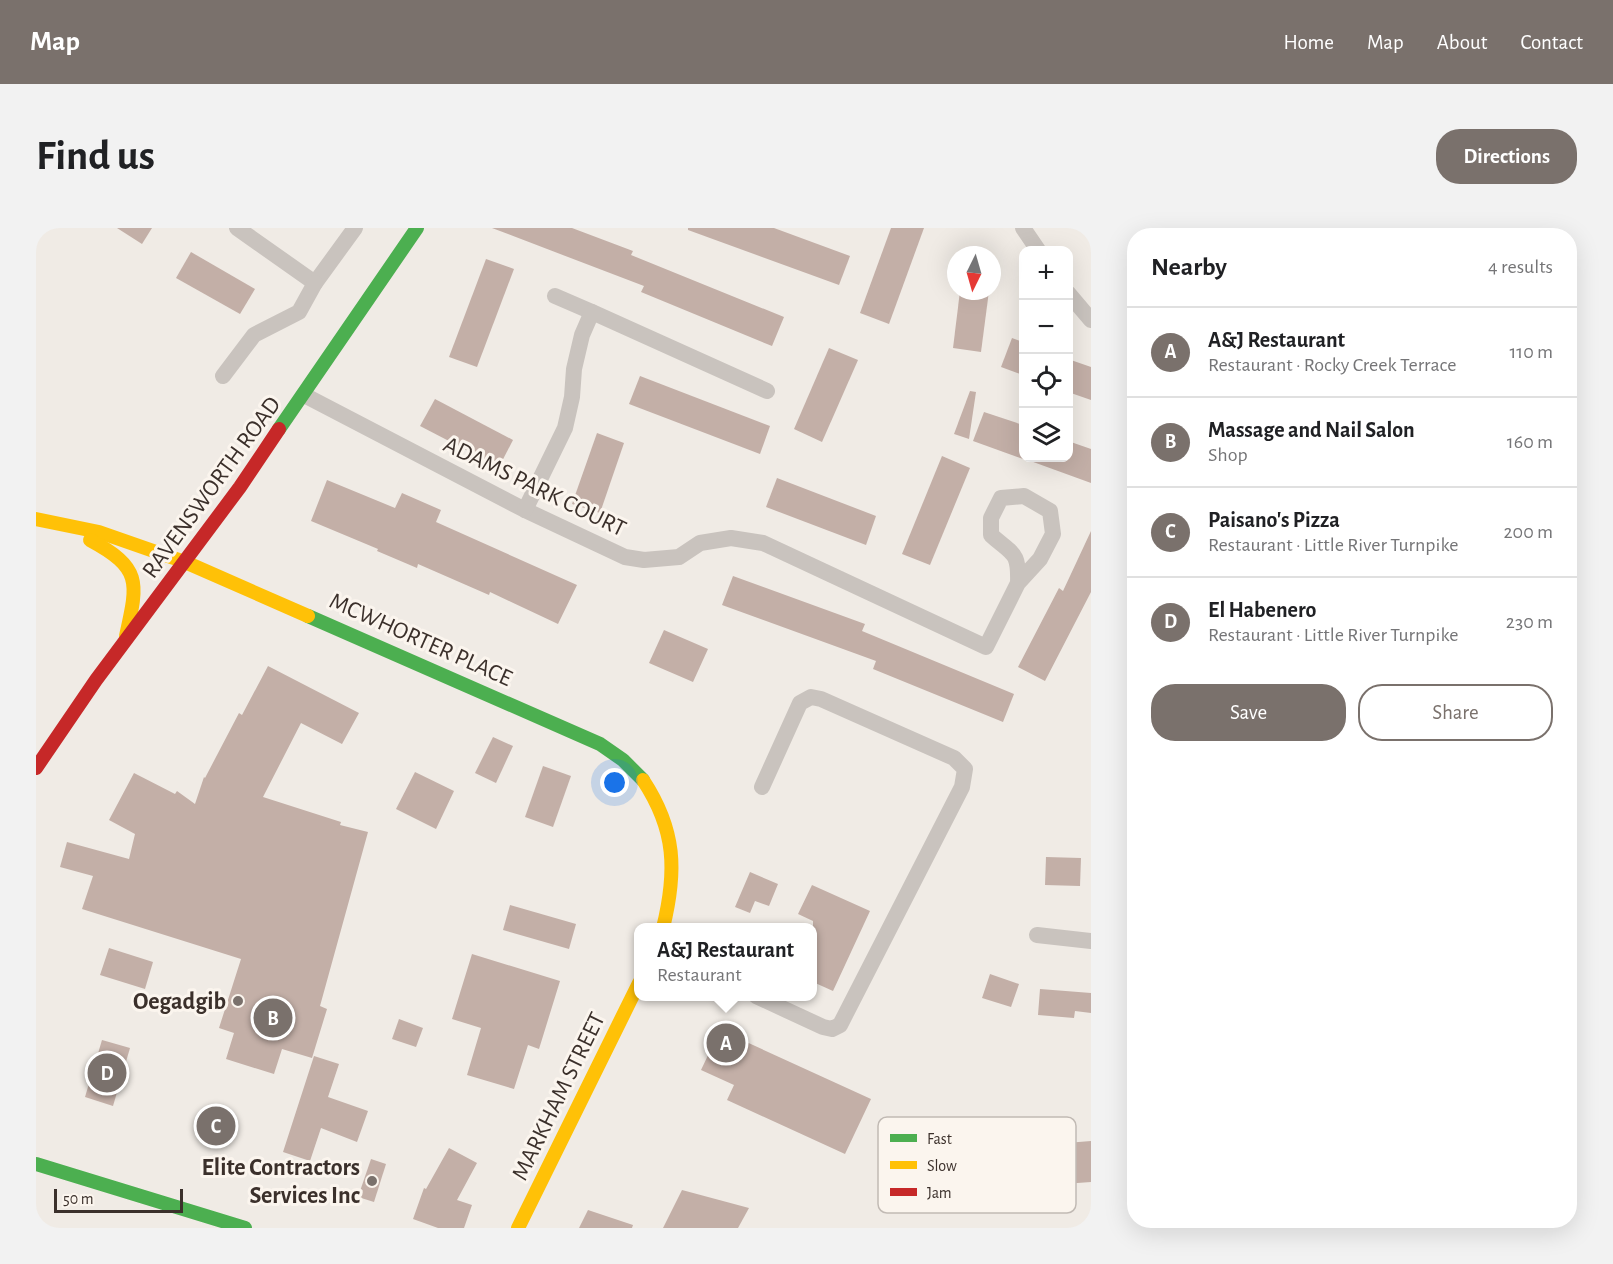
<!DOCTYPE html>
<html lang="en">
<head>
<meta charset="utf-8">
<style>
  :root { --surface:#fff; --page:#f2f2f2; --text:#202124; --muted:#757577; --line:#e0e0e0; --accent:#7a716c }
  body { margin:0; font-family:"Alegreya Sans",sans-serif; background:var(--page); color:var(--text) }
  .controls { position:absolute; right:18px; top:18px; display:grid; overflow:hidden; border-radius:12px; box-shadow:0 6px 24px #0002 }
  .controls button { width:54px; height:54px; display:grid; place-items:center; padding:0; border:0; border-bottom:2px solid var(--line); background:var(--surface); color:var(--text); font:30px sans-serif }
  .compass { position:absolute; left:911px; top:18px; width:54px; height:54px; border-radius:50%; background:var(--surface); box-shadow:0 6px 24px #0002; rotate:185deg }
  .scale { position:absolute; left:18px; bottom:15px; width:129px; box-sizing:border-box; padding-left:6px; border:3px solid #3b302b; border-top:0; font-size:16px; line-height:21px; white-space:nowrap; color:#3b302b; -webkit-text-stroke:4px #fbf5ee; paint-order:stroke }
  .you { position:absolute; left:579px; top:555px; width:21px; height:21px; margin:-15px; border:4px solid #fff; border-radius:50%; background:#1a73e8; box-shadow:0 0 0 9px #1a73e833 }
  .badge { display:grid; place-items:center; width:39px; height:39px; border-radius:50%; background:var(--accent); color:#fff; font-size:20px; font-weight:700 }
  .pin { position:absolute; translate:-50% -50%; border:3px solid #fff; box-shadow:0 2px 6px #0006 }
  .popup { position:absolute; left:598px; top:695px; width:183px; height:78px; box-sizing:border-box; display:grid; place-content:center; border-radius:12px; background:var(--surface); filter:drop-shadow(0 2px 4px #0005); font-size:20px; white-space:nowrap; color:var(--muted) }
  .popup b { font-size:22px; color:var(--text) }
  .popup::after { content:''; position:absolute; left:50%; top:100%; margin-left:-12px; border:12px solid transparent; border-top-color:var(--surface) }
  .list { margin:0; padding:0; list-style:none }
  h2 { display:flex; justify-content:space-between; align-items:center; height:78px; margin:0; padding:0 24px; font-size:26px }
  h2 small { font-size:20px; font-weight:400; color:var(--muted) }
  .list li { display:grid; grid-template-columns:39px 1fr auto; gap:18px; align-items:center; box-sizing:border-box; height:90px; padding:0 24px; border-top:2px solid var(--line) }
  .list b { display:block; font-size:22px; white-space:nowrap }
  .list p { margin:0; font-size:20px; white-space:nowrap; color:var(--muted) }
  .list em { font-size:20px; font-style:normal; color:var(--muted) }
  .actions { display:flex; gap:12px; padding:18px 24px }
  .actions a { flex:1; padding:14px 0; border:2px solid var(--accent); border-radius:24px; text-align:center; font-size:21px; color:var(--accent) }
  .actions .main { background:var(--accent); color:#fff }
  .icon { flex:none; width:33px; height:33px; fill:none; stroke:currentColor; stroke-width:2; stroke-linecap:round; stroke-linejoin:round }
  .map { position:relative; flex:none; width:1055px; height:1000px; overflow:hidden; border-radius:24px }
  header { display:flex; align-items:center; gap:36px; box-sizing:border-box; height:84px; padding:0 30px; background:var(--accent); color:#fff }
  header strong { font-size:28px }
  nav { display:flex; gap:33px; margin-inline-start:auto; font-size:21px }
  .intro { display:flex; align-items:center; justify-content:space-between; box-sizing:border-box; height:144px; padding:0 36px }
  h1 { margin:0; font-size:42px }
  .button { padding:15px 27px; border-radius:24px; background:var(--accent); color:#fff; font-size:21px; font-weight:700 }
  main { display:flex; gap:36px; padding:0 36px }
  aside { flex:1; background:var(--surface); border-radius:24px; box-shadow:0 6px 24px #0002 }
  .map>svg:first-child { display:block }
  .building { fill:#c3afa7 }
  .lines { fill:none; stroke-linecap:round; stroke-linejoin:round }
  .street { stroke:#c9c3be; stroke-width:16 }
  .fast { stroke:#4caf50; stroke-width:14 }
  .slow { stroke:#ffc107; stroke-width:14 }
  .jam { stroke:#c62828; stroke-width:14 }
  .poi-dot { fill:#7a716c; stroke:#fbf5ee; stroke-width:2 }
  .labels { text-anchor:middle; stroke-width:6; stroke-linejoin:round; paint-order:stroke }
  .street-label { font-size:24px; fill:#3b302b; stroke:#fbf5ee }
  .poi-label { font-size:24px; font-weight:bold; fill:#3b302b; stroke:#fbf5ee; text-anchor:end }
  .key { fill:#fbf5ee; stroke:#c1bab4; stroke-width:1.5 }
  .key-label { font-size:16px; fill:#3b302b }
</style>
</head>
<body>
<header>
<strong>Map</strong>
<nav><a>Home</a><a>Map</a><a>About</a><a>Contact</a></nav>
</header>
<div class="intro"><h1>Find us</h1><a class="button">Directions</a></div>
<main>
<div class="map">
<svg width="1055" height="1000" viewBox="0 0 1055 1000">
  <rect width="100%" height="100%" fill="#f0ebe5"/>
  <g class="building">
    <path d="M81 0H116L106 16Z"/>
    <path d="M456 0H536L597 23 595 27 748 89 736 118 605 64 608 58Z"/>
    <path d="M652 0H738L814 28 803 57 652 2Z"/>
    <path d="M855 0H888L853 96 824 85Z"/>
    <path d="M155 24 219 61 204 86 140 50Z"/>
    <path d="M450 31 478 41 441 139 413 129Z"/>
    <path d="M924 63H953L945 124 917 120Z"/>
    <path d="M976 110 987 114V147L965 139Z"/>
    <path d="M793 120 822 132 786 214 758 201Z"/>
    <path d="M1032 131 1055 139V172L1032 164Z"/>
    <path d="M604 148 734 198 724 226 593 176Z"/>
    <path d="M934 163 940 164 933 211 918 206Z"/>
    <path d="M399 171 477 212 463 239 384 198Z"/>
    <path d="M948 184 987 197V231L937 213Z"/>
    <path d="M561 205 588 215 564 285 536 276Z"/>
    <path d="M1032 213 1055 221V255L989 231 990 230H1032Z"/>
    <path d="M906 228 934 240 894 337 866 326Z"/>
    <path d="M741 250 840 288 830 317 730 279Z"/>
    <path d="M291 252 359 280 366 265 405 282 400 294 541 357 522 396 454 364 453 367 382 336 381 340 341 323 342 321 275 293Z"/>
    <path d="M1055 303V364L1009 453 982 439 1023 360 1027 363Z"/>
    <path d="M697 348 829 396 826 403 978 466 967 494 837 441 840 433 686 377Z"/>
    <path d="M628 402 672 421 657 454 613 435Z"/>
    <path d="M232 438 323 485 306 516 265 495 227 569 305 594 304 597 332 604 284 778 291 781 276 830 246 821 238 846 190 831 198 805 183 800 205 731 46 681 57 648 24 639 31 614 93 631 99 606 73 592 98 545 139 566 141 563 159 576 168 549 169 550 203 485 206 487Z"/>
    <path d="M457 509 477 518 460 555 439 545Z"/>
    <path d="M507 538 535 548 517 599 489 589Z"/>
    <path d="M379 544 418 563 400 601 360 581Z"/>
    <path d="M1010 629 1045 630 1044 658 1009 657Z"/>
    <path d="M714 644 742 656 733 678 719 673 714 685 699 679Z"/>
    <path d="M776 657 834 683 797 763 777 754V693L762 686Z"/>
    <path d="M474 677 540 696 533 721 467 702Z"/>
    <path d="M73 720 117 734 109 761 64 747Z"/>
    <path d="M436 726 524 753 503 821 492 817 478 861 431 847 445 800 416 791Z"/>
    <path d="M954 746 983 756 975 779 946 770Z"/>
    <path d="M1004 761 1055 765V785L1039 783 1038 790 1002 787Z"/>
    <path d="M363 791 387 800 380 819 356 811Z"/>
    <path d="M684 802 835 871 809 926 691 872 698 857 665 842Z"/>
    <path d="M66 812 94 820 77 878 49 869Z"/>
    <path d="M278 828 303 836 292 869 332 883 321 914 285 900 274 933 247 924Z"/>
    <path d="M168 882 200 892 192 914 160 903Z"/>
    <path d="M1055 913V954L958 961 955 921Z"/>
    <path d="M413 920 441 935 421 972 436 977 428 1000H402L377 991 388 960 390 961Z"/>
    <path d="M335 931 350 936 338 974 322 969Z"/>
    <path d="M646 962 713 980 702 1000H627Z"/>
    <path d="M552 982 597 997 596 1000H543Z"/>
  </g>
  <g class="lines">
    <g class="street">
      <path d="M201 0 279 55 319 0"/>
      <path d="M987 0 1002 22"/>
      <path d="M1032 65 1055 92"/>
      <path d="M519 68 556 84"/>
      <path d="M187 148 218 107 263 84 279 55"/>
      <path d="M268 167 489 282 589 329 608 332 643 329 664 315 695 310 727 315 950 419 982 355 1004 331 1017 306 1014 283 988 268 965 270 955 290V307C977 327 983 323 982 355"/>
      <path d="M489 282 529 200 536 169 538 141 546 107 556 84 731 163"/>
      <path d="M1001 707 1055 713"/>
      <path d="M720 768 787 799 796 801 804 797 926 559 929 541 918 530 785 471 775 469 764 475 726 559"/>
    </g>
    <g class="fast">
      <path d="M243 201 381 0"/>
      <path d="M272 388 564 516 587 532 607 552"/>
      <path d="M0 936 209 1000"/>
    </g>
    <g class="slow">
      <path d="M0 291 63 304 149 334 272 388"/>
      <path d="M54 312C106 340 102 354 90 408"/>
      <path d="M607 552C640 602 641 643 627 700"/>
      <path d="M482 1000 603 755"/>
    </g>
    <path class="jam" d="M0 540 60 452 204 259 243 201"/>
  </g>
  <g class="poi-dot">
    <circle cx="202" cy="773" r="6"/>
    <circle cx="336" cy="953" r="6"/>
  </g>
  <g class="labels">
    <g class="street-label">
      <text transform="translate(499 258) rotate(26)" y="8">ADAMS PARK COURT</text>
      <text transform="translate(175 259) rotate(-54)" y="8">RAVENSWORTH ROAD</text>
      <text transform="translate(385 411) rotate(24)" y="8">MCWHORTER PLACE</text>
      <text transform="translate(522 868) rotate(-64)" y="8">MARKHAM STREET</text>
    </g>
    <g class="poi-label">
      <text x="190" y="781">Oegadgib</text>
      <text x="324" y="947">Elite Contractors<tspan x="324" dy="28">Services Inc</tspan></text>
    </g>
  </g>
  <rect x="842" y="889" width="198" height="96" rx="9" class="key"/>
  <rect x="854" y="906" width="27" height="8" fill="#4caf50"/>
  <rect x="854" y="933" width="27" height="8" fill="#ffc107"/>
  <rect x="854" y="960" width="27" height="8" fill="#c62828"/>
  <g class="key-label">
    <text x="891" y="916">Fast</text>
    <text x="891" y="943">Slow</text>
    <text x="891" y="970">Jam</text>
  </g>
</svg>
<div class="controls">
<button>+</button>
<button>−</button>
<button><svg class="icon" aria-label="locate" viewBox="0 0 24 24"><circle cx="12" cy="12" r="6"/><path d="M12 2v4M12 18v4M2 12h4M18 12h4"/></svg></button>
<button><svg class="icon" aria-label="layers" viewBox="0 0 24 24"><path d="M12 4l9 5-9 5-9-5zM3 14l9 5 9-5"/></svg></button>
</div>
<svg class="compass" viewBox="-18 -18 36 36"><path d="M0-13l5 13h-10z" fill="#e53935"/><path d="M0 13l5-13h-10z" fill="#757577"/></svg>
<div class="scale">50 m</div>
<div class="you"></div>
<div class="pin badge" style="left:690px;top:815px">A</div>
<div class="popup"><b>A&amp;J Restaurant</b>Restaurant</div>
<div class="pin badge" style="left:237px;top:790px">B</div>
<div class="pin badge" style="left:180px;top:898px">C</div>
<div class="pin badge" style="left:71px;top:845px">D</div>
</div>
<aside>
<h2>Nearby<small>4 results</small></h2>
<ul class="list">
<li><span class="badge">A</span><div><b>A&amp;J Restaurant</b><p>Restaurant · Rocky Creek Terrace</p></div><em>110 m</em></li>
<li><span class="badge">B</span><div><b>Massage and Nail Salon</b><p>Shop</p></div><em>160 m</em></li>
<li><span class="badge">C</span><div><b>Paisano's Pizza</b><p>Restaurant · Little River Turnpike</p></div><em>200 m</em></li>
<li><span class="badge">D</span><div><b>El Habenero</b><p>Restaurant · Little River Turnpike</p></div><em>230 m</em></li>
</ul>
<div class="actions"><a class="main">Save</a><a>Share</a></div>
</aside>
</main>
</body>
</html>
